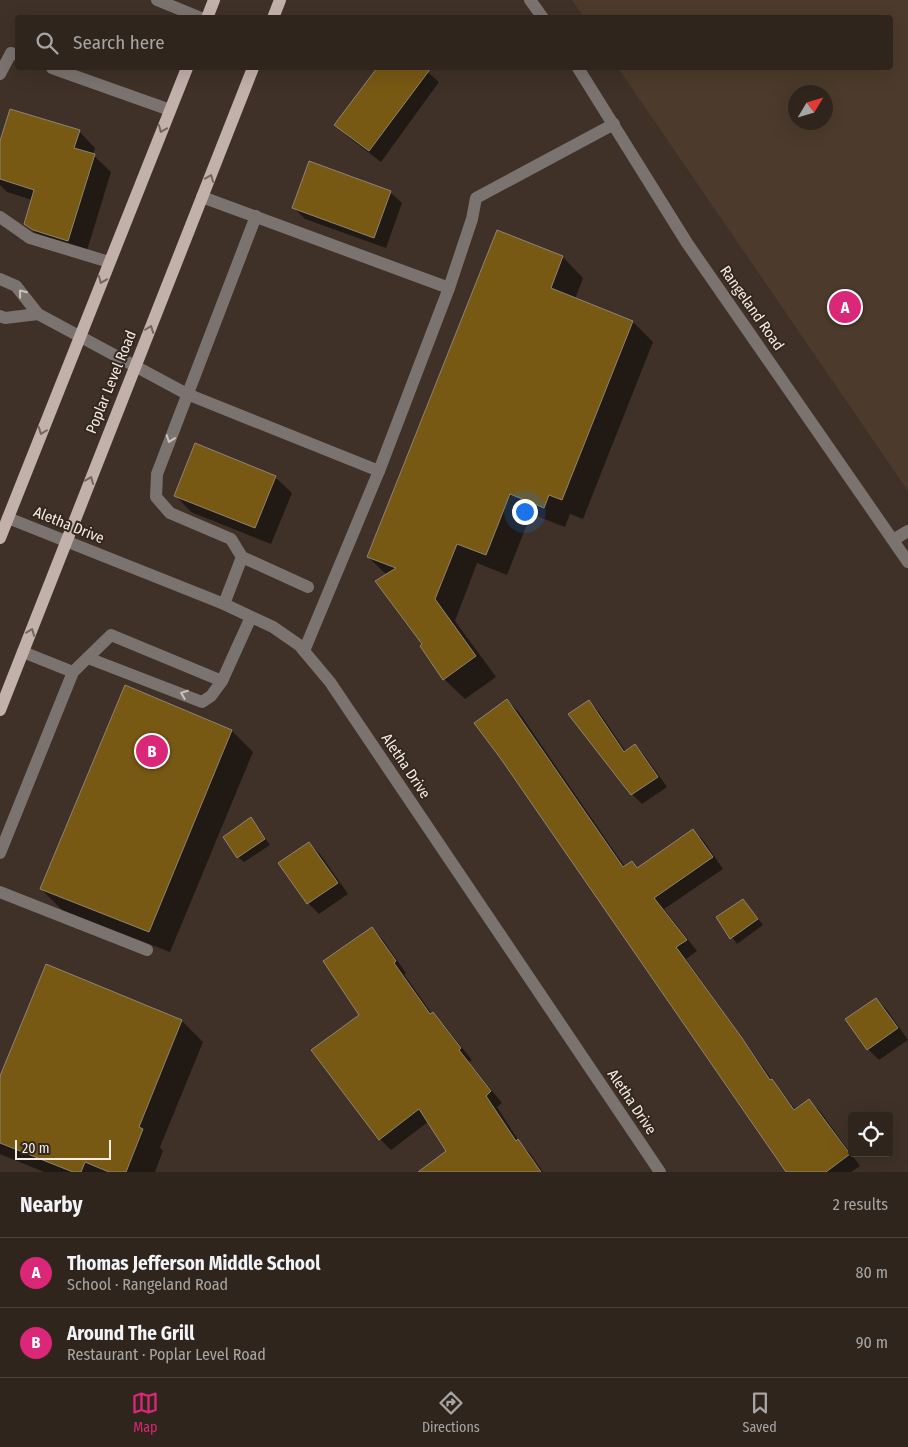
<!DOCTYPE html>
<html lang="en">
<head>
<meta charset="utf-8">
<style>
  :root { --surface:#2f251d; --page:#372d26; --text:#f1f3f6; --muted:#a7a5a4; --line:#4a423b; --accent:#db2777 }
  body { margin:0; font-family:"Fira Sans Condensed",sans-serif; background:var(--page); color:var(--text) }
  .controls { position:absolute; right:15px; bottom:15px; display:grid; overflow:hidden; border-radius:5px; box-shadow:0 5px 20px #0002 }
  .controls button { width:45px; height:45px; display:grid; place-items:center; padding:0; border:0; border-bottom:1px solid var(--line); background:var(--surface); color:var(--text); font:25px sans-serif }
  .compass { position:absolute; left:788px; top:85px; width:45px; height:45px; border-radius:50%; background:var(--surface); box-shadow:0 5px 20px #0002; rotate:52deg }
  .scale { position:absolute; left:15px; bottom:12px; width:96px; box-sizing:border-box; padding-left:5px; border:2px solid #f5ece5; border-top:0; font-size:14px; line-height:18px; white-space:nowrap; color:#f5ece5; -webkit-text-stroke:4px #34271e; paint-order:stroke }
  .you { position:absolute; left:524px; top:511px; width:18px; height:18px; margin:-12px; border:4px solid #fff; border-radius:50%; background:#1a73e8; box-shadow:0 0 0 8px #1a73e833 }
  .badge { display:grid; place-items:center; width:32px; height:32px; border-radius:50%; background:var(--accent); color:#fff; font-size:16px; font-weight:700 }
  .pin { position:absolute; translate:-50% -50%; border:2px solid #fff; box-shadow:0 1px 5px #0006 }
  .list { margin:0; padding:0; list-style:none }
  h2 { display:flex; justify-content:space-between; align-items:center; height:65px; margin:0; padding:0 20px; font-size:21px }
  h2 small { font-size:16px; font-weight:400; color:var(--muted) }
  .list li { display:grid; grid-template-columns:32px 1fr auto; gap:15px; align-items:center; box-sizing:border-box; height:70px; padding:0 20px; border-top:1px solid var(--line) }
  .list b { display:block; font-size:19px; white-space:nowrap }
  .list p { margin:0; font-size:16px; white-space:nowrap; color:var(--muted) }
  .list em { font-size:16px; font-style:normal; color:var(--muted) }
  .icon { flex:none; width:28px; height:28px; fill:none; stroke:currentColor; stroke-width:2; stroke-linecap:round; stroke-linejoin:round }
  .map { position:relative; flex:none; width:908px; height:1172px; overflow:hidden }
  .search { position:absolute; background:var(--surface); box-shadow:0 5px 20px #0002; left:15px; right:15px; top:15px; height:55px; display:flex; align-items:center; gap:12px; box-sizing:border-box; padding:0 18px; border-radius:5px; color:var(--muted); font-size:19px }
  .sheet { height:205px; background:var(--surface) }
  nav { display:flex; justify-content:space-around; align-items:center; box-sizing:border-box; height:70px; border-top:1px solid var(--line); background:var(--surface); font-size:14px; color:var(--muted) }
  nav a { display:grid; justify-items:center; gap:2px }
  nav .on { color:var(--accent) }
  .map>svg:first-child { display:block }
  .built { fill:#4c3b2c; fill-rule:evenodd }
  .shadow { fill:#0007 }
  .building { fill:#785914; stroke:#8d8474 }
  .lines { fill:none; stroke-linecap:round; stroke-linejoin:round }
  .minor { stroke:#7b7370; stroke-width:12 }
  .major { stroke:#c2b0ab; stroke-width:12 }
  .oneway { stroke:#74655d }
  .oneway2 { stroke:#cac2bc }
  .labels { text-anchor:middle; stroke-width:4; stroke-linejoin:round; paint-order:stroke }
  .street-label { font-size:15px; fill:#f5ece5; stroke:#34271e }
</style>
</head>
<body>
<div class="map">
<svg width="908" height="1172" viewBox="0 0 908 1172">
  <rect width="100%" height="100%" fill="#3f3127"/>
  <path class="built" d="M572 0H908V491L618 68H890V18L584 17ZM796 92H826V122H796Z"/>
  <g class="shadow">
    <path d="M378 68H423L439 82 381 162 347 136 336 125Z"/>
    <path d="M79 131 95 148 93 155 111 172 85 257 42 240 25 223 32 200 7 192 0 185V145Z"/>
    <path d="M390 192 402 203 386 248 305 219 293 207Z"/>
    <path d="M498 231 563 257 583 278 575 299 633 322 653 342 583 519 570 514 565 527 531 514 507 575 477 563 455 621 496 677 465 699 444 679 424 644 387 575 368 557Z"/>
    <path d="M275 477 292 493 271 544 191 512 175 495Z"/>
    <path d="M126 687 232 731 253 752 170 952 62 910 41 889Z"/>
    <path d="M507 700 518 711 625 867 632 862 638 869 693 830 704 841 723 869 664 909 697 951 686 959 775 1084 796 1110 809 1101 820 1111 860 1166 851 1172H788Z"/>
    <path d="M589 701 599 712 626 752 635 745 645 756 667 787 642 804 632 794Z"/>
    <path d="M251 819 270 845 244 862 238 857Z"/>
    <path d="M309 843 320 854 348 894 319 914 308 903Z"/>
    <path d="M743 900 763 925 737 944 718 918Z"/>
    <path d="M372 928 383 940 406 973 404 974 432 1014H433L444 1025 472 1060 469 1062 502 1103 497 1107 520 1143 529 1152 543 1172H420L448 1151 428 1122 391 1150 380 1139 360 1015Z"/>
    <path d="M46 966 182 1021 203 1042 160 1147 163 1151 155 1172H44L0 1154V1079Z"/>
    <path d="M876 999 887 1010 908 1040 879 1060 868 1049 847 1019Z"/>
  </g>
  <g class="building">
    <path d="M377 68H431L369 151 334 125Z"/>
    <path d="M10 109 80 130 74 148 95 154 68 241 33 230 24 224 34 190 0 179V141Z"/>
    <path d="M309 161 391 191 374 238 292 208Z"/>
    <path d="M497 230 563 256 551 288 633 321 562 500 549 495 544 508 510 494 486 555 457 544 435 599 476 656 443 680 420 646 422 644 375 581 396 568 367 557Z"/>
    <path d="M195 443 276 476 255 528 174 496Z"/>
    <path d="M125 685 232 730 149 932 40 889Z"/>
    <path d="M507 699 623 867 632 861 637 868 693 829 713 857 654 898 687 940 676 947 742 1038 770 1080 772 1079 794 1110 809 1099 850 1154 826 1172H786L501 759 474 723Z"/>
    <path d="M589 700 624 752 635 744 658 777 631 795 568 714Z"/>
    <path d="M251 817 265 839 237 858 223 837Z"/>
    <path d="M309 842 338 883 307 904 278 863Z"/>
    <path d="M743 899 758 919 730 939 716 917Z"/>
    <path d="M372 927 396 961 394 963 430 1014 433 1012 461 1048 459 1050 491 1091 486 1096 516 1141 518 1139 541 1172H418L446 1151 419 1109 379 1140 311 1050 359 1015 323 961Z"/>
    <path d="M46 964 182 1020 139 1127 143 1129 126 1172H109L85 1162 81 1172H73L0 1143V1076Z"/>
    <path d="M876 998 898 1028 867 1050 845 1019Z"/>
  </g>
  <g class="lines">
    <g class="minor">
      <path d="M157 0 201 18"/>
      <path d="M530 0 543 18"/>
      <path d="M52 68 170 110"/>
      <path d="M578 68 687 243 908 562"/>
      <path d="M0 74 11 53 18 55"/>
      <path d="M202 197 449 288 472 219 476 198 614 124"/>
      <path d="M256 216 157 474 156 497 170 513 231 539 242 557 308 587"/>
      <path d="M0 217 30 238 109 262"/>
      <path d="M0 279 16 286 38 314 187 394 379 471"/>
      <path d="M0 316 5 318 38 314"/>
      <path d="M8 518 224 604 273 627 299 645 330 682 660 1172"/>
      <path d="M893 540 908 531"/>
      <path d="M224 604 242 557"/>
      <path d="M304 651 379 471 449 288"/>
      <path d="M23 652 73 672"/>
      <path d="M88 658 202 702 211 696 222 681"/>
      <path d="M0 853 73 672 111 635 222 681 251 617"/>
      <path d="M0 892 147 950"/>
    </g>
    <g class="major">
      <path d="M207 18 214 0"/>
      <path d="M273 18 280 0"/>
      <path d="M0 538 187 68"/>
      <path d="M0 710 253 68"/>
    </g>
  </g>
  <defs><path id="oneway-chevron" d="M-2-3.5L2.5 0L-2 3.5" fill="none" stroke-width="1.6" stroke-linecap="round" stroke-linejoin="round" transform="scale(1.25)"/></defs>
  <g class="oneway">
    <use href="#oneway-chevron" transform="translate(162 129) rotate(112)"/>
    <use href="#oneway-chevron" transform="translate(210 178) rotate(-68)"/>
    <use href="#oneway-chevron" transform="translate(102 280) rotate(112)"/>
    <use href="#oneway-chevron" transform="translate(150 329) rotate(-69)"/>
    <use href="#oneway-chevron" transform="translate(42 431) rotate(111)"/>
    <use href="#oneway-chevron" transform="translate(90 480) rotate(-68)"/>
    <use href="#oneway-chevron" transform="translate(31 632) rotate(-69)"/>
  </g>
  <g class="oneway2">
    <use href="#oneway-chevron" transform="translate(22 293) rotate(-129)"/>
    <use href="#oneway-chevron" transform="translate(170 439) rotate(110)"/>
    <use href="#oneway-chevron" transform="translate(184 694) rotate(-159)"/>
  </g>
  <g class="labels">
    <g class="street-label">
      <text transform="translate(752 308) rotate(55)" y="5">Rangeland Road</text>
      <text transform="translate(111 382) rotate(-68)" y="5">Poplar Level Road</text>
      <text transform="translate(69 525) rotate(22)" y="5">Aletha Drive</text>
      <text transform="translate(406 766) rotate(56)" y="5">Aletha Drive</text>
      <text transform="translate(632 1102) rotate(56)" y="5">Aletha Drive</text>
    </g>
  </g>
</svg>
<div class="controls">
<button><svg class="icon" aria-label="locate" viewBox="0 0 24 24"><circle cx="12" cy="12" r="6"/><path d="M12 2v4M12 18v4M2 12h4M18 12h4"/></svg></button>
</div>
<svg class="compass" viewBox="-18 -18 36 36"><path d="M0-13l5 13h-10z" fill="#e53935"/><path d="M0 13l5-13h-10z" fill="#a7a5a4"/></svg>
<div class="scale">20 m</div>
<div class="you"></div>
<div class="pin badge" style="left:845px;top:307px">A</div>
<div class="pin badge" style="left:152px;top:751px">B</div>
<div class="search"><svg class="icon" aria-label="search" viewBox="0 0 24 24"><circle cx="10" cy="10" r="6"/><path d="M15 15l6 6"/></svg>Search here</div>
</div>
<section class="sheet">
<h2>Nearby<small>2 results</small></h2>
<ul class="list">
<li><span class="badge">A</span><div><b>Thomas Jefferson Middle School</b><p>School · Rangeland Road</p></div><em>80 m</em></li>
<li><span class="badge">B</span><div><b>Around The Grill</b><p>Restaurant · Poplar Level Road</p></div><em>90 m</em></li>
</ul>
</section>
<nav>
<a class="on"><svg class="icon" aria-label="map" viewBox="0 0 24 24"><path d="M3 6l6-2 6 2 6-2v14l-6 2-6-2-6 2zM9 4v14M15 6v14"/></svg>Map</a>
<a><svg class="icon" aria-label="directions" viewBox="0 0 24 24"><path d="M12 3l9 9-9 9-9-9zM9 14v-3h6M13 9l2 2-2 2"/></svg>Directions</a>
<a><svg class="icon" aria-label="saved" viewBox="0 0 24 24"><path d="M7 4h10v16l-5-4-5 4z"/></svg>Saved</a>
</nav>
</body>
</html>
